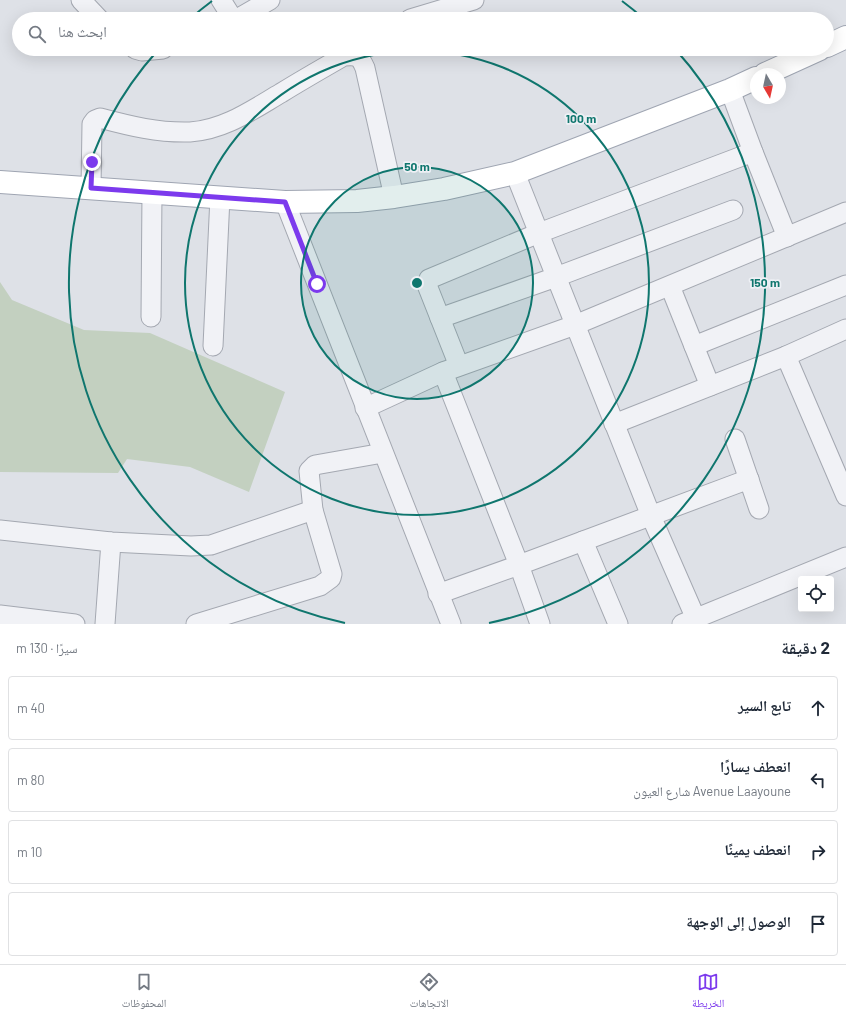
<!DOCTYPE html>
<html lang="ar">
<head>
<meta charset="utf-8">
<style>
  :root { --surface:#fff; --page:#f6f6f7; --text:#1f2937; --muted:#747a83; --line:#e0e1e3; --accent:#7c3aed }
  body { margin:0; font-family:Barlow,"Noto Naskh Arabic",sans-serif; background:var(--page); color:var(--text); direction:rtl }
  .controls { position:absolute; right:12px; bottom:12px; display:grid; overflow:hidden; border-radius:4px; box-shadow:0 4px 16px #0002 }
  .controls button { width:36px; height:36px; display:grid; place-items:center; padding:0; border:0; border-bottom:1px solid var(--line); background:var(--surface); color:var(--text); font:20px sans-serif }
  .compass { position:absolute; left:750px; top:68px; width:36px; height:36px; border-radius:50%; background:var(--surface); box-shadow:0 4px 16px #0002; rotate:171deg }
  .stop { position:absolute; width:12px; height:12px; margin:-9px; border:3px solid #7c3aed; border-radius:50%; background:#fff }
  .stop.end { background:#7c3aed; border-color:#fff; box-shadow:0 1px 4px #0008 }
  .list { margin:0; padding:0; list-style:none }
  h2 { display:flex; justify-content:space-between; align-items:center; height:52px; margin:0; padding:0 16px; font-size:17px }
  h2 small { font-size:13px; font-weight:400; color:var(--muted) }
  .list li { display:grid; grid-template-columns:26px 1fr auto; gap:12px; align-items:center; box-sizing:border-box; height:64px; margin:0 8px 8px; padding:0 8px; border:1px solid var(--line); border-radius:4px }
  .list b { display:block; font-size:15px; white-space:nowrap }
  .list p { margin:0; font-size:13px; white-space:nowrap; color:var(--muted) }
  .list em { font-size:13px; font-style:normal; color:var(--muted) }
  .icon { flex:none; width:22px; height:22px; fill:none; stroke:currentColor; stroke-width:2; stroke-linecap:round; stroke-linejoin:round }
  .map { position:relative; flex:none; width:846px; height:624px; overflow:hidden; direction:ltr }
  .search { position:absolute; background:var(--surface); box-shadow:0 4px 16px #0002; left:12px; right:12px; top:12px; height:44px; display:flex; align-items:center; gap:10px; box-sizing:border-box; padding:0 14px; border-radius:22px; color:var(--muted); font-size:15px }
  .sheet { height:340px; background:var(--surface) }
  nav { display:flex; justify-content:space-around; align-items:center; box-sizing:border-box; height:56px; border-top:1px solid var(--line); background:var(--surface); font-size:11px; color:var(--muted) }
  nav a { display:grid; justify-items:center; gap:2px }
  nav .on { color:var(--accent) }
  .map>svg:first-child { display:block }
  .green { fill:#c3d0c0 }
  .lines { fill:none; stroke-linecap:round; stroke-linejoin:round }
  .minor-casing { stroke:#a4a8b1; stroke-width:21 }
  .major-casing { stroke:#9fa5b2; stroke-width:24 }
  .minor { stroke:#f1f2f6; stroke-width:19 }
  .major { stroke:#fff; stroke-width:22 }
  .route { stroke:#7c3aed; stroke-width:5 }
  .ring { fill:none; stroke:#0f766e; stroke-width:2 }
  .centre { fill:#0f766e; stroke:#eef0f5; stroke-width:2 }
  .ring-label { font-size:12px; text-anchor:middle; font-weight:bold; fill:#0f766e; stroke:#eef0f5; stroke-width:3.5; stroke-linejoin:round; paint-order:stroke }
</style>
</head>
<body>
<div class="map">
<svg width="846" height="624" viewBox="0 0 846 624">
  <rect width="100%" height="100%" fill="#dee1e7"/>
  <path class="green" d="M0 282 12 300 84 330 150 333 285 392 249 492 190 467 127 459 118 473 0 472Z"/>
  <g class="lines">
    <g class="minor-casing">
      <g id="minor">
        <path d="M81 0 99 19"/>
        <path d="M221 0 233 19"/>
        <path d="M237 19 270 0"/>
        <path d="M410 19 474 0"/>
        <path d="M135 49 142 51 163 49"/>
        <path d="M730 90 753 152 787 237"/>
        <path d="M515 173 651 516 696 619"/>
        <path d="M91 188 92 124 95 120 100 118C130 126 158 133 190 132 224 130 252 110 281 93 302 80 323 68 344 56 357 55 360 56 365 68L394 197"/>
        <path d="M285 202 451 624"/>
        <path d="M670 286 710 386"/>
        <path d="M151 317 152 192"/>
        <path d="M440 318 556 277 733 210"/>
        <path d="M213 346 220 197"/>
        <path d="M694 346 846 285"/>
        <path d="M786 356 846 496"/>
        <path d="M459 366 427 285 429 279 539 233 753 152"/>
        <path d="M443 372 519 565 540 624"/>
        <path d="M365 408 443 372 575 325 846 212"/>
        <path d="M614 424 786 356 846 329"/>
        <path d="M735 439 759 509"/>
        <path d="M0 530 111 542 191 546 211 545 313 510"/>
        <path d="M583 541 618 624"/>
        <path d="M438 594 519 565 749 479"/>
        <path d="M0 615 75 624"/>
        <path d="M105 624 111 542"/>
        <path d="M196 624 320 586 331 578 332 574 313 510 309 471 315 465 383 453"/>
        <path d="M682 624 846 557"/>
      </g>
    </g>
    <g class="major-casing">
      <g id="major">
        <path d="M827 46 846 37"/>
        <path d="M765 74 820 49"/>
        <path d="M0 182 285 202 357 201 394 197 444 189 515 173 730 90 756 78"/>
      </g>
    </g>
    <use href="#minor" class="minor"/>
    <use href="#major" class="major"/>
  </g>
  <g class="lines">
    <path class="route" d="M92 162 91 188 285 202 317 284"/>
  </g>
  <circle cx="417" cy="283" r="116" fill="#0f766e" fill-opacity=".12"/>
  <g class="ring">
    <circle cx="417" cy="283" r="116"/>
    <circle cx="417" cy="283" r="232"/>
    <path d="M345 623A348 348 0 0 1 158 50M191 18A348 348 0 0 1 212 1M622 1A348 348 0 0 1 643 18M676 50A348 348 0 0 1 489 623"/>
  </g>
  <circle cx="417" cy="283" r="6" class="centre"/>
  <g class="ring-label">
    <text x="581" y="123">100 m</text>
    <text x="417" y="171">50 m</text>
    <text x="765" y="287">150 m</text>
  </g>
</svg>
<div class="controls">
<button><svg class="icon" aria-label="locate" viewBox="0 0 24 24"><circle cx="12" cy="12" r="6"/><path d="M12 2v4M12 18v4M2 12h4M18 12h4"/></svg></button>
</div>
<svg class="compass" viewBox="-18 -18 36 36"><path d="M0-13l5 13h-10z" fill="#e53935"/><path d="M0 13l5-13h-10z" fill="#747a83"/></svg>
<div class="stop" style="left:317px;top:284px"></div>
<div class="stop end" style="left:92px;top:162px"></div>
<div class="search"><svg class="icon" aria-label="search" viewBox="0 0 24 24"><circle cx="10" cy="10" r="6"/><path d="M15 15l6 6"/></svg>ابحث هنا</div>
</div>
<section class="sheet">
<h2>2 دقيقة<small>سيرًا · 130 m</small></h2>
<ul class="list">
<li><svg class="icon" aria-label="ahead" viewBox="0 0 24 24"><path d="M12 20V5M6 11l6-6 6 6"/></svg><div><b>تابع السير</b></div><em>40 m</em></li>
<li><svg class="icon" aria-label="left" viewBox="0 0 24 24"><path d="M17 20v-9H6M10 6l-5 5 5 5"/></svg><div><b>انعطف يسارًا</b><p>Avenue Laayoune شارع العيون</p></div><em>80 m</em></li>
<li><svg class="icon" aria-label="right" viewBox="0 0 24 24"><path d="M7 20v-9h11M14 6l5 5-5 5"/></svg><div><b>انعطف يمينًا</b></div><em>10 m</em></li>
<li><svg class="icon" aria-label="arrive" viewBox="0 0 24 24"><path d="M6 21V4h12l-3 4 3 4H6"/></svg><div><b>الوصول إلى الوجهة</b></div></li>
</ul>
</section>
<nav>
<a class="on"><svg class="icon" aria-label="map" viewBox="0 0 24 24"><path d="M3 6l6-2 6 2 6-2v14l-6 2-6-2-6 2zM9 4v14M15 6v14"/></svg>الخريطة</a>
<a><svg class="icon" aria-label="directions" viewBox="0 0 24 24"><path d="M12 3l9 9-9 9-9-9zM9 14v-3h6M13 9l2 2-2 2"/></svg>الاتجاهات</a>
<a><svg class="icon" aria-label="saved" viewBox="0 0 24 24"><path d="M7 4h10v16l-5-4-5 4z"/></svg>المحفوظات</a>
</nav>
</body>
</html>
